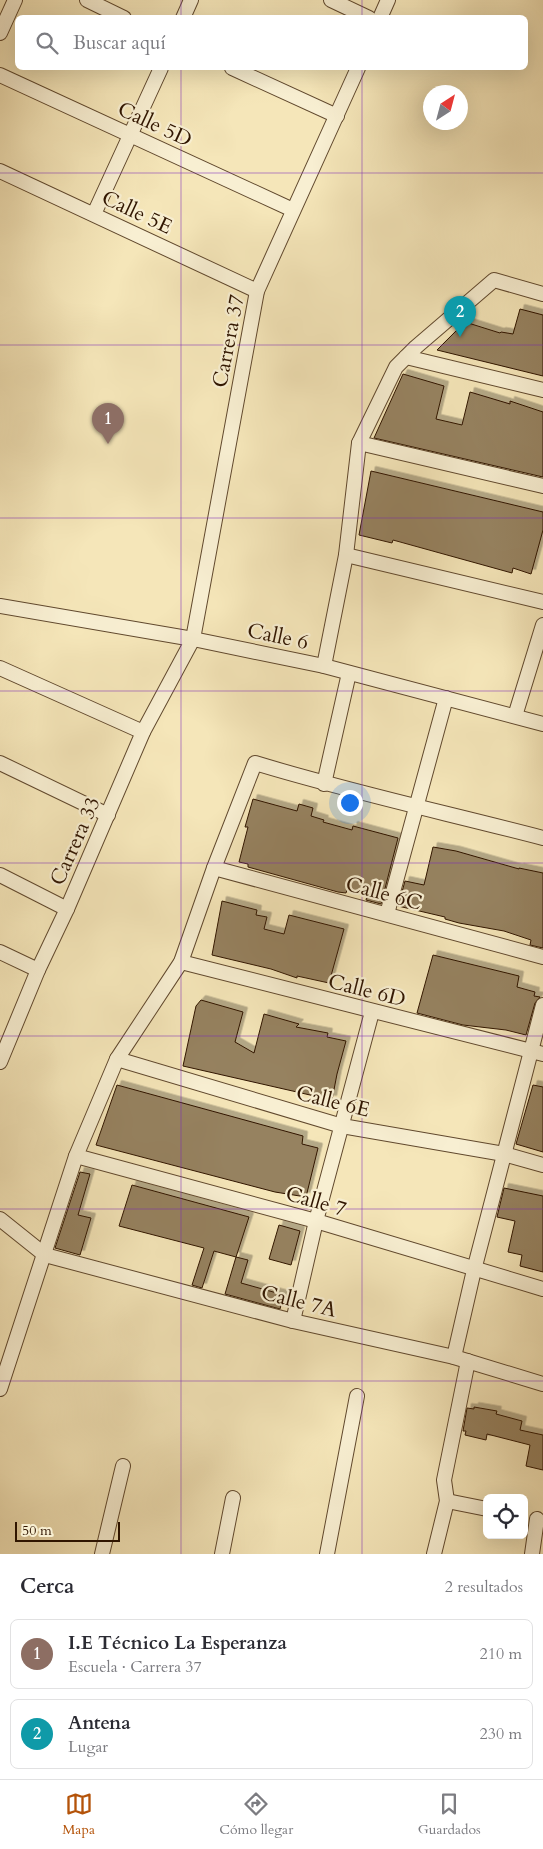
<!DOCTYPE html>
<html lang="es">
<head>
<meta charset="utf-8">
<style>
  :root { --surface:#fff; --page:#f2f2f3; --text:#2b2b33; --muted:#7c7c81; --line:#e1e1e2; --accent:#b45309 }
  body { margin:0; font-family:Cardo,serif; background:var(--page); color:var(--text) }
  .controls { position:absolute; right:15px; bottom:15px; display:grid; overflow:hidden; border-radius:8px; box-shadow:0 5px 20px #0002 }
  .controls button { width:45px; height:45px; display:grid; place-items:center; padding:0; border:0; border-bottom:1px solid var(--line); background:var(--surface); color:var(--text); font:25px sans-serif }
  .compass { position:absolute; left:423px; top:85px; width:45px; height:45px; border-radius:50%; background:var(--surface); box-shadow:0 5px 20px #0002; rotate:36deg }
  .scale { position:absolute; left:15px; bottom:12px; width:105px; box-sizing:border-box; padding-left:5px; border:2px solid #301500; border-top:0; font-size:14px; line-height:18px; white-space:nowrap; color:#301500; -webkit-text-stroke:4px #f8efd2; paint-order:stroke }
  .you { position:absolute; left:349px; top:802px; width:18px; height:18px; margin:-12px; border:4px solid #fff; border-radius:50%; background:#1a73e8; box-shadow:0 0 0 8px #1a73e833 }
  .badge { display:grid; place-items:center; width:32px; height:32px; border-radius:50%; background:var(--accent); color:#fff; font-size:16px; font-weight:700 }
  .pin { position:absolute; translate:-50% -41px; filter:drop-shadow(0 1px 2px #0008) }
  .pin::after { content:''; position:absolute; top:26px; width:18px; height:15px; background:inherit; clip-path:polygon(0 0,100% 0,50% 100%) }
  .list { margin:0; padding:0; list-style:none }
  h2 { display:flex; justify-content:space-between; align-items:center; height:65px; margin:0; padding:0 20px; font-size:21px }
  h2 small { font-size:16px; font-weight:400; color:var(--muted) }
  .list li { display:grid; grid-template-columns:32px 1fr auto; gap:15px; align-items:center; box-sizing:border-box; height:70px; margin:0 10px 10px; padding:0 10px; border:1px solid var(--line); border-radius:8px }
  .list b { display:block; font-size:19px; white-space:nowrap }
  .list p { margin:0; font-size:16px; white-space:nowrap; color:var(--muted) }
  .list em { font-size:16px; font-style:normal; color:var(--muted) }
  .icon { flex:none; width:28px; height:28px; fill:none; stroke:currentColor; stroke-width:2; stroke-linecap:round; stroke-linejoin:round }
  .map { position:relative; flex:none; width:543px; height:1554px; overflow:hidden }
  .search { position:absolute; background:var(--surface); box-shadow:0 5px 20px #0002; left:15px; right:15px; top:15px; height:55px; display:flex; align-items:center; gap:12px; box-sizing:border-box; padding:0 18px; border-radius:8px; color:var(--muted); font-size:19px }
  .sheet { height:225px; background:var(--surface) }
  nav { display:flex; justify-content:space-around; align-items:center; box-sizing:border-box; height:70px; border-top:1px solid var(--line); background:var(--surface); font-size:14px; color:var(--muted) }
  nav a { display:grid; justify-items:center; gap:2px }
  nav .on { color:var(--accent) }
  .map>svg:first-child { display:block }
  .building { fill:#968260; stroke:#301500; filter:url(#shadow) }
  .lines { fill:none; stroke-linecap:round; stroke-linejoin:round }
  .street-casing { stroke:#61492e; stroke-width:16 }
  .street { stroke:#f8efd2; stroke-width:14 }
  .grid { fill:none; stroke:#7b2cbf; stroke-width:1; stroke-opacity:0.55 }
  .labels { text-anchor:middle; stroke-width:4.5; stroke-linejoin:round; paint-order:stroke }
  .street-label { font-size:21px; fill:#301500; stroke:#f8efd2 }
</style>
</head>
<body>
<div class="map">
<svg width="543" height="1554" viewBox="0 0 543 1554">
  <defs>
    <filter id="shadow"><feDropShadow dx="4.5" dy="-4.5" stdDeviation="0" flood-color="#0004"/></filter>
  </defs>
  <rect width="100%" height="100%" fill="#f5e6b9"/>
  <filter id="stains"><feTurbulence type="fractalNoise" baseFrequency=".004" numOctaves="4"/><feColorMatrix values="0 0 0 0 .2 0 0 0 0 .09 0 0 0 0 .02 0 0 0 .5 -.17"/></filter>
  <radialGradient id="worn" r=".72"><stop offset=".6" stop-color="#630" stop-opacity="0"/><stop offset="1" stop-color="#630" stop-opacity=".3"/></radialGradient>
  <g class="building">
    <path d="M520 309 543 315V376L437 350 465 322 500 333 501 332 513 334Z"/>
    <path d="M403 374 444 386 436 419 462 425 470 392 510 404V401L543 412V477L374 438Z"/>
    <path d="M371 471 543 512V530L531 574 513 568 512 573 393 540 392 543 359 535Z"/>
    <path d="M253 799 297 811 299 804 313 808 311 816 324 820 323 822 352 830 353 826 398 838 381 904 366 900 367 896 347 890 346 893 338 892 248 867V864L239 862 248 827H245Z"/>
    <path d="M433 847 456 851 519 869V868L543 873V948L530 945 531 940 504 931 459 923 445 919V917L398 906 405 881 424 885Z"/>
    <path d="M222 901 257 910 256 915 267 917 264 929 284 934 289 915 344 929 329 983 297 976V978L271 969 212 955Z"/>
    <path d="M433 955 519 976 517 987 535 992 534 996 540 997 535 1003 526 1035 506 1030 463 1025 417 1013Z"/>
    <path d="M201 1000 243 1012 235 1042 254 1053 264 1014 299 1024 296 1027 328 1033 327 1037 346 1041 337 1074 332 1100 183 1066 196 1006Z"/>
    <path d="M117 1085 303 1136 302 1144 318 1148 306 1197 275 1192 96 1145Z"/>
    <path d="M533 1085 543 1087V1152L516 1144Z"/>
    <path d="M80 1172 90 1174 78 1215 91 1218 80 1255 55 1248Z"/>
    <path d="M132 1185 249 1217 236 1257 214 1251 202 1288 192 1285 204 1248 119 1226Z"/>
    <path d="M504 1188 543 1196V1272L520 1266 522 1255 508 1252 515 1221 497 1217Z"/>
    <path d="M279 1225 300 1231 291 1265 269 1259Z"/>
    <path d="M236 1257 248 1260 241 1283 284 1295 280 1309 225 1294Z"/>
    <path d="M474 1407 497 1411 496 1414 522 1421 520 1430 543 1435V1470L526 1466 530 1445 487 1434 486 1440 465 1435 466 1431H463L467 1408 474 1409Z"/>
  </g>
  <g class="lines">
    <g class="street-casing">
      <g id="street">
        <path d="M87 0 124 18"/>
        <path d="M331 0 369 18"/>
        <path d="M183 18 191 0"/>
        <path d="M380 18 388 0"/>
        <path d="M0 33 15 0"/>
        <path d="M232 68 337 116"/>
        <path d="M0 75 293 210"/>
        <path d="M0 171 257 291"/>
        <path d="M94 214 161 68"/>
        <path d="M406 357 543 390"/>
        <path d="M359 443 543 486"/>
        <path d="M346 555 543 602"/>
        <path d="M0 606 193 639 324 666 543 724"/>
        <path d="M324 666 346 555 359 443 396 367 416 347 494 280 543 294"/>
        <path d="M0 668 143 732"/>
        <path d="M515 716 543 625"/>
        <path d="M0 763 108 815"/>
        <path d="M324 784 349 673"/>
        <path d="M214 868 543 957"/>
        <path d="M0 875 67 909"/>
        <path d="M387 914 446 698"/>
        <path d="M0 952 38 970"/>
        <path d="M181 962 543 1054"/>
        <path d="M117 1059 342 1126 504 1154 543 1165"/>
        <path d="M0 1062 38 970 67 909 143 732 193 639 257 291 358 68"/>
        <path d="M76 1156 316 1221 543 1289"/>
        <path d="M0 1219 45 1255 293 1321 454 1357 543 1384"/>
        <path d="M293 1321 316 1221 372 1012"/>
        <path d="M454 1357 474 1270 543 1005"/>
        <path d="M0 1389 76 1156 117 1059 181 962 214 868 255 763C350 792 447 813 543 838"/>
        <path d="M447 1501 487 1509"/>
        <path d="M102 1554 123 1466"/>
        <path d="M222 1554 233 1498"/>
        <path d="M327 1554 357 1396"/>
        <path d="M434 1554 447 1501 444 1480 468 1361"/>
        <path d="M532 1554 537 1519"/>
      </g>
    </g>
    <use href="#street" class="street"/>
  </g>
  <path class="grid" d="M181 0V18M362 0V18M181 68V1554M362 68V1554M0 173H543M0 345H543M0 518H543M0 691H543M0 863H543M0 1036H543M0 1209H543M0 1381H543"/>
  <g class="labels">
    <g class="street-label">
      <text transform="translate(155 124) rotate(25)" y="7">Calle 5D</text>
      <text transform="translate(137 212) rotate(25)" y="7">Calle 5E</text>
      <text transform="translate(228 341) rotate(-79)" y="7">Carrera 37</text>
      <text transform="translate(278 636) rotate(12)" y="7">Calle 6</text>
      <text transform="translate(75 841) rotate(-66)" y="7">Carrera 33</text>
      <text transform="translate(384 893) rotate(15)" y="7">Calle 6C</text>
      <text transform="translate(367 990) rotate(14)" y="7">Calle 6D</text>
      <text transform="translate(333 1101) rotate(14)" y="7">Calle 6E</text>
      <text transform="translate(316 1201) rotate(16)" y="7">Calle 7</text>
      <text transform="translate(299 1301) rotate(14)" y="7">Calle 7A</text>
    </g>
  </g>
  <rect width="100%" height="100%" filter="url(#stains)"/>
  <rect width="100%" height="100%" fill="url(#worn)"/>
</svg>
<div class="controls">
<button><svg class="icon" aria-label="locate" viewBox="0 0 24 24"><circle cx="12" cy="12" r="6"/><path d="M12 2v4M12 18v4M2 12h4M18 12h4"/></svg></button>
</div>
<svg class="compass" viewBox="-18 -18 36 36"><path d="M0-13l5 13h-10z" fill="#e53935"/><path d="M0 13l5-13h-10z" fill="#7c7c81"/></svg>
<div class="scale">50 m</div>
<div class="you"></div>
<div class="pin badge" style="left:108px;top:444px;background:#8d6e63">1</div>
<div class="pin badge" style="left:460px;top:337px;background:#0f9aa8">2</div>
<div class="search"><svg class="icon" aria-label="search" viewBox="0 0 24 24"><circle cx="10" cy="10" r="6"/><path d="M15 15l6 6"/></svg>Buscar aquí</div>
</div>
<section class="sheet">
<h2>Cerca<small>2 resultados</small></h2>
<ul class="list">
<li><span class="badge" style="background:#8d6e63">1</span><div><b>I.E Técnico La Esperanza</b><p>Escuela · Carrera 37</p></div><em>210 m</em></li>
<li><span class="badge" style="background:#0f9aa8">2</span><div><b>Antena</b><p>Lugar</p></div><em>230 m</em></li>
</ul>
</section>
<nav>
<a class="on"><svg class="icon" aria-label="map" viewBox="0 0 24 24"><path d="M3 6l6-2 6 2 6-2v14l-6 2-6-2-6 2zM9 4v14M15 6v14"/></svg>Mapa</a>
<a><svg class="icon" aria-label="directions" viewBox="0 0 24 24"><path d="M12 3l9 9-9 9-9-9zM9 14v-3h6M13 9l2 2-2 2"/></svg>Cómo llegar</a>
<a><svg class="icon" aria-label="saved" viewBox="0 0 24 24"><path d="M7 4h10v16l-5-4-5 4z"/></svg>Guardados</a>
</nav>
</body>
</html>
